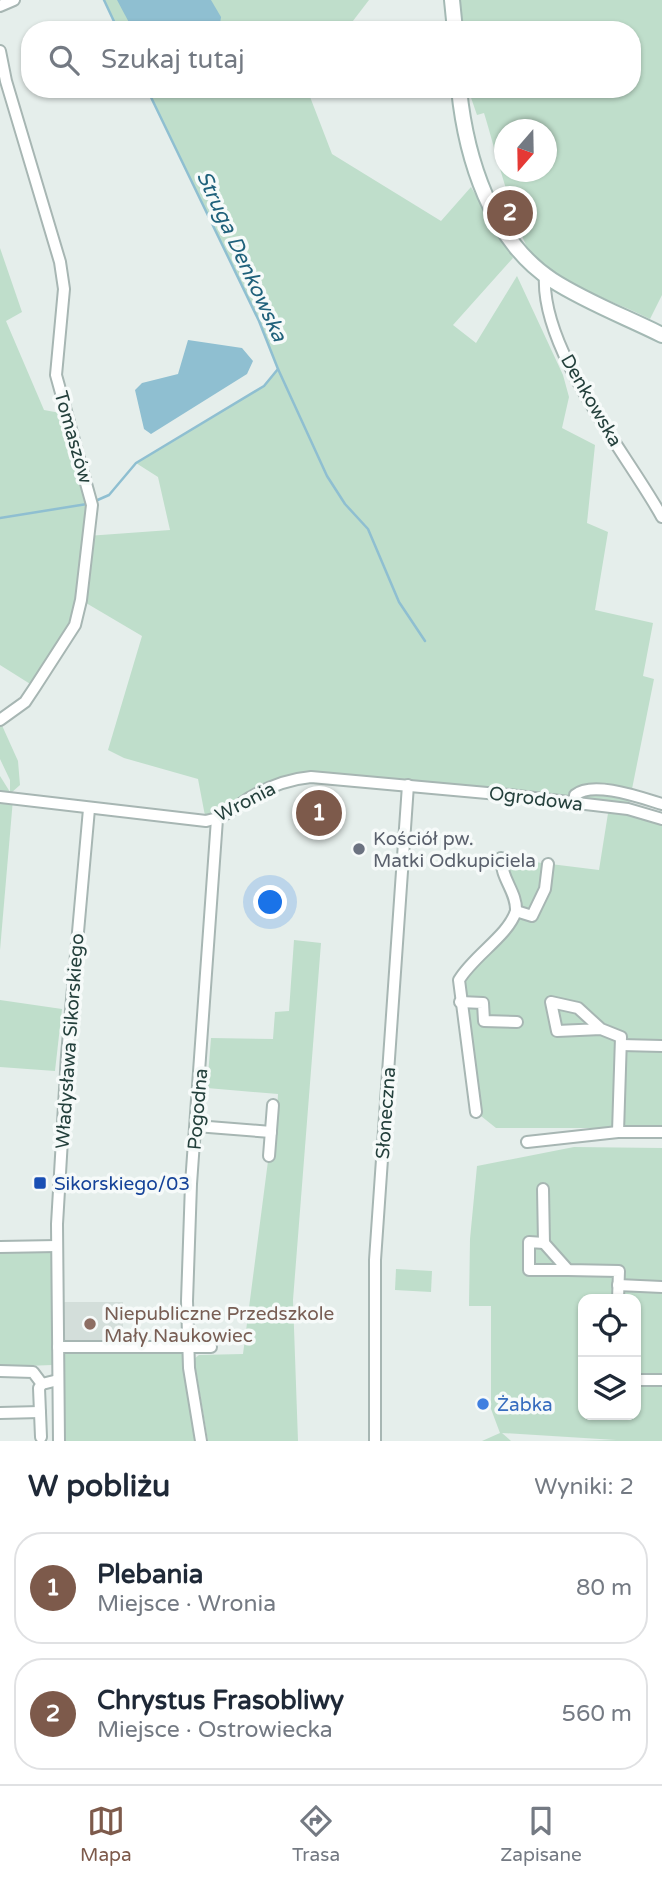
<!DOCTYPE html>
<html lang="pl">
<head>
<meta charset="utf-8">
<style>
  :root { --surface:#fff; --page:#f2f2f3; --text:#1f2937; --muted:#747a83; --line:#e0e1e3; --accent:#7d5a4b }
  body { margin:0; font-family:"Varela Round",sans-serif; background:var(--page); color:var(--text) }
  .controls { position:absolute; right:21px; bottom:21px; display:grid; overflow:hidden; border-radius:14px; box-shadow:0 2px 5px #0004 }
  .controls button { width:63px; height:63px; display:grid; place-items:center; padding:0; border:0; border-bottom:2px solid var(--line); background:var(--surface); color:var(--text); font:35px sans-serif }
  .compass { position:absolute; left:494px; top:119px; width:63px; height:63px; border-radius:50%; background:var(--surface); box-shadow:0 2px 5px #0004; rotate:200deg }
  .you { position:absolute; left:271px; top:903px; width:24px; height:24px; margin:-18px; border:5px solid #fff; border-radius:50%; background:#1a73e8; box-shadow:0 0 0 10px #1a73e833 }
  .badge { display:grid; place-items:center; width:46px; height:46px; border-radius:50%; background:var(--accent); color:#fff; font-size:23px; font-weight:700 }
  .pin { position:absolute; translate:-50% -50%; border:4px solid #fff; box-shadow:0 2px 7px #0006 }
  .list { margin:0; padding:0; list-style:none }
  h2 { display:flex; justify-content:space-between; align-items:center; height:91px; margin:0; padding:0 28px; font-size:30px }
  h2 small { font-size:23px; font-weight:400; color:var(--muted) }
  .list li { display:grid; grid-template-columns:46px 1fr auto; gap:21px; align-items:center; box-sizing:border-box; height:112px; margin:0 14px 14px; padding:0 14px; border:2px solid var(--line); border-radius:28px }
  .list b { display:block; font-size:26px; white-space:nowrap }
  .list p { margin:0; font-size:23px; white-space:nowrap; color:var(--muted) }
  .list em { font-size:23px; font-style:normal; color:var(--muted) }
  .icon { flex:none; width:38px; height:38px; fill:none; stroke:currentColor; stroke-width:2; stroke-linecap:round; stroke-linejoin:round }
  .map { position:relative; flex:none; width:662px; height:1441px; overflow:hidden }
  .search { position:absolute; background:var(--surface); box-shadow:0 2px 5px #0004; left:21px; right:21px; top:21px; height:77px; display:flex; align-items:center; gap:18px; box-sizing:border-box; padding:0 24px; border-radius:28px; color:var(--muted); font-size:26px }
  .sheet { height:343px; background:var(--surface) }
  nav { display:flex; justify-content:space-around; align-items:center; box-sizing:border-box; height:98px; border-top:2px solid var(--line); background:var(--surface); font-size:19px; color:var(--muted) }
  nav a { display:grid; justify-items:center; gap:4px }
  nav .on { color:var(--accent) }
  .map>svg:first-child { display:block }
  .built { fill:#d3deda }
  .green { fill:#bfdecb; fill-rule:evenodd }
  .water { fill:#8fbfd1 }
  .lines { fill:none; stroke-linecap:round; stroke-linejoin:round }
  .stream { stroke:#8fbfd1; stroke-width:2.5 }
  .street-casing { stroke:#a7b6b3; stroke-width:14 }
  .secondary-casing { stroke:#a4b9b4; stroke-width:18 }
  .street { stroke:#fff; stroke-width:10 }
  .secondary { stroke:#fff; stroke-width:14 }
  .worship-dot { fill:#6b7280; stroke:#f6faf9; stroke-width:2.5 }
  .transit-dot { fill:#1a4fb4; stroke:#f6faf9; stroke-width:2.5 }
  .education-dot { fill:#8d6e63; stroke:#f6faf9; stroke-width:2.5 }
  .shop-dot { fill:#3f7fe0; stroke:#f6faf9; stroke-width:2.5 }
  .labels { text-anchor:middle; stroke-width:7; stroke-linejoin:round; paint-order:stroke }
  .street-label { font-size:19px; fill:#24403c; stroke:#f6faf9 }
  .worship-label { font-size:19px; fill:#5b616d; stroke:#f6faf9; text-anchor:start }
  .transit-label { font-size:19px; fill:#164399; stroke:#f6faf9; text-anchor:start }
  .education-label { font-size:19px; fill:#785e54; stroke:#f6faf9; text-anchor:start }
  .shop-label { font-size:19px; fill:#366cbe; stroke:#f6faf9; text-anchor:start }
  .water-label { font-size:21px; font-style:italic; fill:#1f617b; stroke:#f6faf9 }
</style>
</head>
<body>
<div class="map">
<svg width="662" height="1441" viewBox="0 0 662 1441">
  <rect width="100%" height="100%" fill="#e5eeeb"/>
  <rect class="built" x="58" y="1302" width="65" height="45"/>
  <g class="green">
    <path d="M104 0H369L346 30H118Z"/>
    <path d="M458 0H662V295L650 319C612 300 562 285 532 255 518 240 492 138 484 113L477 115 468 89H632V30H461ZM504 130H546V172H504Z"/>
    <path d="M147 89H307L332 154 441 221 471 187 513 258 453 325 476 343 517 276 563 375 569 397 562 428 595 445 587 523 608 532 595 610 653 623 643 676 654 679 628 809 662 819V1132L595 1134V1128H496L476 1112 459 987 516 911 501 858 599 870 609 807 303 777 206 821 198 779 124 758 108 750 142 636 81 600 75 625 35 687 0 665V248L22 312 6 321 44 410 66 414 90 493 87 536 170 530 158 477 136 463 264 386 278 369 259 321Z"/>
    <path d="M0 721 18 761 20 785 11 793 0 792V776L10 792V780L0 759Z"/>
    <path d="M0 797 13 799 0 950Z"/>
    <path d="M294 940 321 943 293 1300 298 1441H208L194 1359 199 1355 243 1354 268 1161 274 1160 278 1094 207 1088 211 1038 273 1039 275 1012 289 1011Z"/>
    <path d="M0 1000 62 1009 55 1071 0 1067Z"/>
    <path d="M574 1147 662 1148V1441H580L616 1440 502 1433 511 1441H482L500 1433 491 1409V1306H469L470 1239 477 1166ZM583 1299H636V1415H583Z"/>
    <path d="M51 1246 52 1365 0 1367V1247Z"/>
    <path d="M396 1269 432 1271 431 1292 395 1290Z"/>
    <path d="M58 1347H187L201 1441H59Z"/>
  </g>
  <g class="water">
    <path d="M117 0H211L221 17 220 24 211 30H133Z"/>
    <path d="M188 340 242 348 253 361 247 374 151 434 144 429 135 390 142 383 178 374Z"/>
  </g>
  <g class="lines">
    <g class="stream">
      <path d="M104 0 118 30"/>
      <path d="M278 369 327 476 345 504 368 529 399 602 425 641"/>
      <path d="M93 502 109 495 136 463 264 386 278 369 259 321 147 89"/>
      <path d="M0 518 87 504"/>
    </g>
    <g class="street-casing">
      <g id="street">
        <path d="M0 6 14 0"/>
        <path d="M0 51 6 81 60 262 64 289 56 375 92 505 81 600 75 625 35 687 25 702 0 720"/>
        <path d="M545 275C540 350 626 452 662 517"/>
        <path d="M0 797 206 821C225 818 235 807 251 797 270 786 289 779 311 777L509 795 628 809 662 819"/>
        <path d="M575 803V795C593 780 642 798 662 804"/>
        <path d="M501 858C501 879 517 892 516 911"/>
        <path d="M460 1002 483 1003 484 1021 517 1022"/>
        <path d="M601 1029 557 1031 551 1002 578 1008 601 1029 621 1037 618 1132"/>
        <path d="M621 1045 662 1046"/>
        <path d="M476 1112 459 980C474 955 508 936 516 911L532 916 545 889 548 864"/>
        <path d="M196 1126 271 1132"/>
        <path d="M527 1142 618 1132H662"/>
        <path d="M269 1156 273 1105"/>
        <path d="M543 1189 544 1243 568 1270 619 1271 618 1299"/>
        <path d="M544 1243 529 1242V1270H568"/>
        <path d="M0 1247 57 1246"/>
        <path d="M618 1285 662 1287"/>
        <path d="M58 1347H211"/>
        <path d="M0 1371 33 1372 42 1384"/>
        <path d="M636 1380H662"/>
        <path d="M0 1413 40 1412"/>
        <path d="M41 1437 39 1388 42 1384 58 1380"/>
        <path d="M59 1441 57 1224 67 1055 89 809"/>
        <path d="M201 1441 189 1368 187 1301 191 1184 217 819"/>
        <path d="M375 1441V1260L408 785"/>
      </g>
    </g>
    <g class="secondary-casing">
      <g id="secondary">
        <path d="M452 0 455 30"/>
        <path d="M459 89C466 158 491 240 552 280 586 302 626 317 662 335"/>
      </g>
    </g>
    <use href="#street" class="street"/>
    <use href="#secondary" class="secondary"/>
  </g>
  <circle class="worship-dot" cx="359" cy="849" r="7"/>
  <rect class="transit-dot" x="33" y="1176" width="14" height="14" rx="3.5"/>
  <circle class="education-dot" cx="90" cy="1324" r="7"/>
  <circle class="shop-dot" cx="483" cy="1404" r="7"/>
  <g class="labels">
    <g class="street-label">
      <text transform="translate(592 400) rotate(60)" y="7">Denkowska</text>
      <text transform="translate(74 437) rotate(74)" y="7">Tomaszów</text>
      <text transform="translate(536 798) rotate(7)" y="7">Ogrodowa</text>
      <text transform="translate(245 801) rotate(-27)" y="7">Wronia</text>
      <text transform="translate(69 1041) rotate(-86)" y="7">Władysława Sikorskiego</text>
      <text transform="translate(197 1109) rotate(-85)" y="7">Pogodna</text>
      <text transform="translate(385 1113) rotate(-86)" y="7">Słoneczna</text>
    </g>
    <g class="worship-label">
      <text x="373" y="845">Kościół pw.<tspan x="373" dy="22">Matki Odkupiciela</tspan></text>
    </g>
    <g class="transit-label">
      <text x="54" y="1190">Sikorskiego/03</text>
    </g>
    <g class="education-label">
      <text x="104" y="1320">Niepubliczne Przedszkole<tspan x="104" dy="22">Mały Naukowiec</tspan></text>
    </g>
    <g class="shop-label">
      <text x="497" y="1411">Żabka</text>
    </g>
    <g class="water-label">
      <text transform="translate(242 256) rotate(65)" y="7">Struga Denkowska</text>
    </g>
  </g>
</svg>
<div class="controls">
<button><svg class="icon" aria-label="locate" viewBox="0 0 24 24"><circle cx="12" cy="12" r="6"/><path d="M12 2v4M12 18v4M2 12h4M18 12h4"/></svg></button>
<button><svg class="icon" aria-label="layers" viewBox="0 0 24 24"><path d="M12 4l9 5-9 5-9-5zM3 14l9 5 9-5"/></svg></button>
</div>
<svg class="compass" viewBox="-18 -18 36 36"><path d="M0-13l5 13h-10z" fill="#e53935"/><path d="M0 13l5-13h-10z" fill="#747a83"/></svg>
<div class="you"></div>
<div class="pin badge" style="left:319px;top:813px">1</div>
<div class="pin badge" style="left:510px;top:213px">2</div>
<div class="search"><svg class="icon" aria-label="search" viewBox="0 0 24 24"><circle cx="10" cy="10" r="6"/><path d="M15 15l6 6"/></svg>Szukaj tutaj</div>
</div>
<section class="sheet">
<h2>W pobliżu<small>Wyniki: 2</small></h2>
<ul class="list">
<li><span class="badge">1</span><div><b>Plebania</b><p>Miejsce · Wronia</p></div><em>80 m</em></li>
<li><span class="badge">2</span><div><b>Chrystus Frasobliwy</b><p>Miejsce · Ostrowiecka</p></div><em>560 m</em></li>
</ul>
</section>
<nav>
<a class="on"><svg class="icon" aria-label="map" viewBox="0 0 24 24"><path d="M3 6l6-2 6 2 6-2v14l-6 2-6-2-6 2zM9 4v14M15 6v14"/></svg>Mapa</a>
<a><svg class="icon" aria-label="directions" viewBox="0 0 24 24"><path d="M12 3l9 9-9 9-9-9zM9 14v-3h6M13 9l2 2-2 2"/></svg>Trasa</a>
<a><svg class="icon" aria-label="saved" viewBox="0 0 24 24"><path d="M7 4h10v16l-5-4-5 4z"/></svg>Zapisane</a>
</nav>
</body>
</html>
